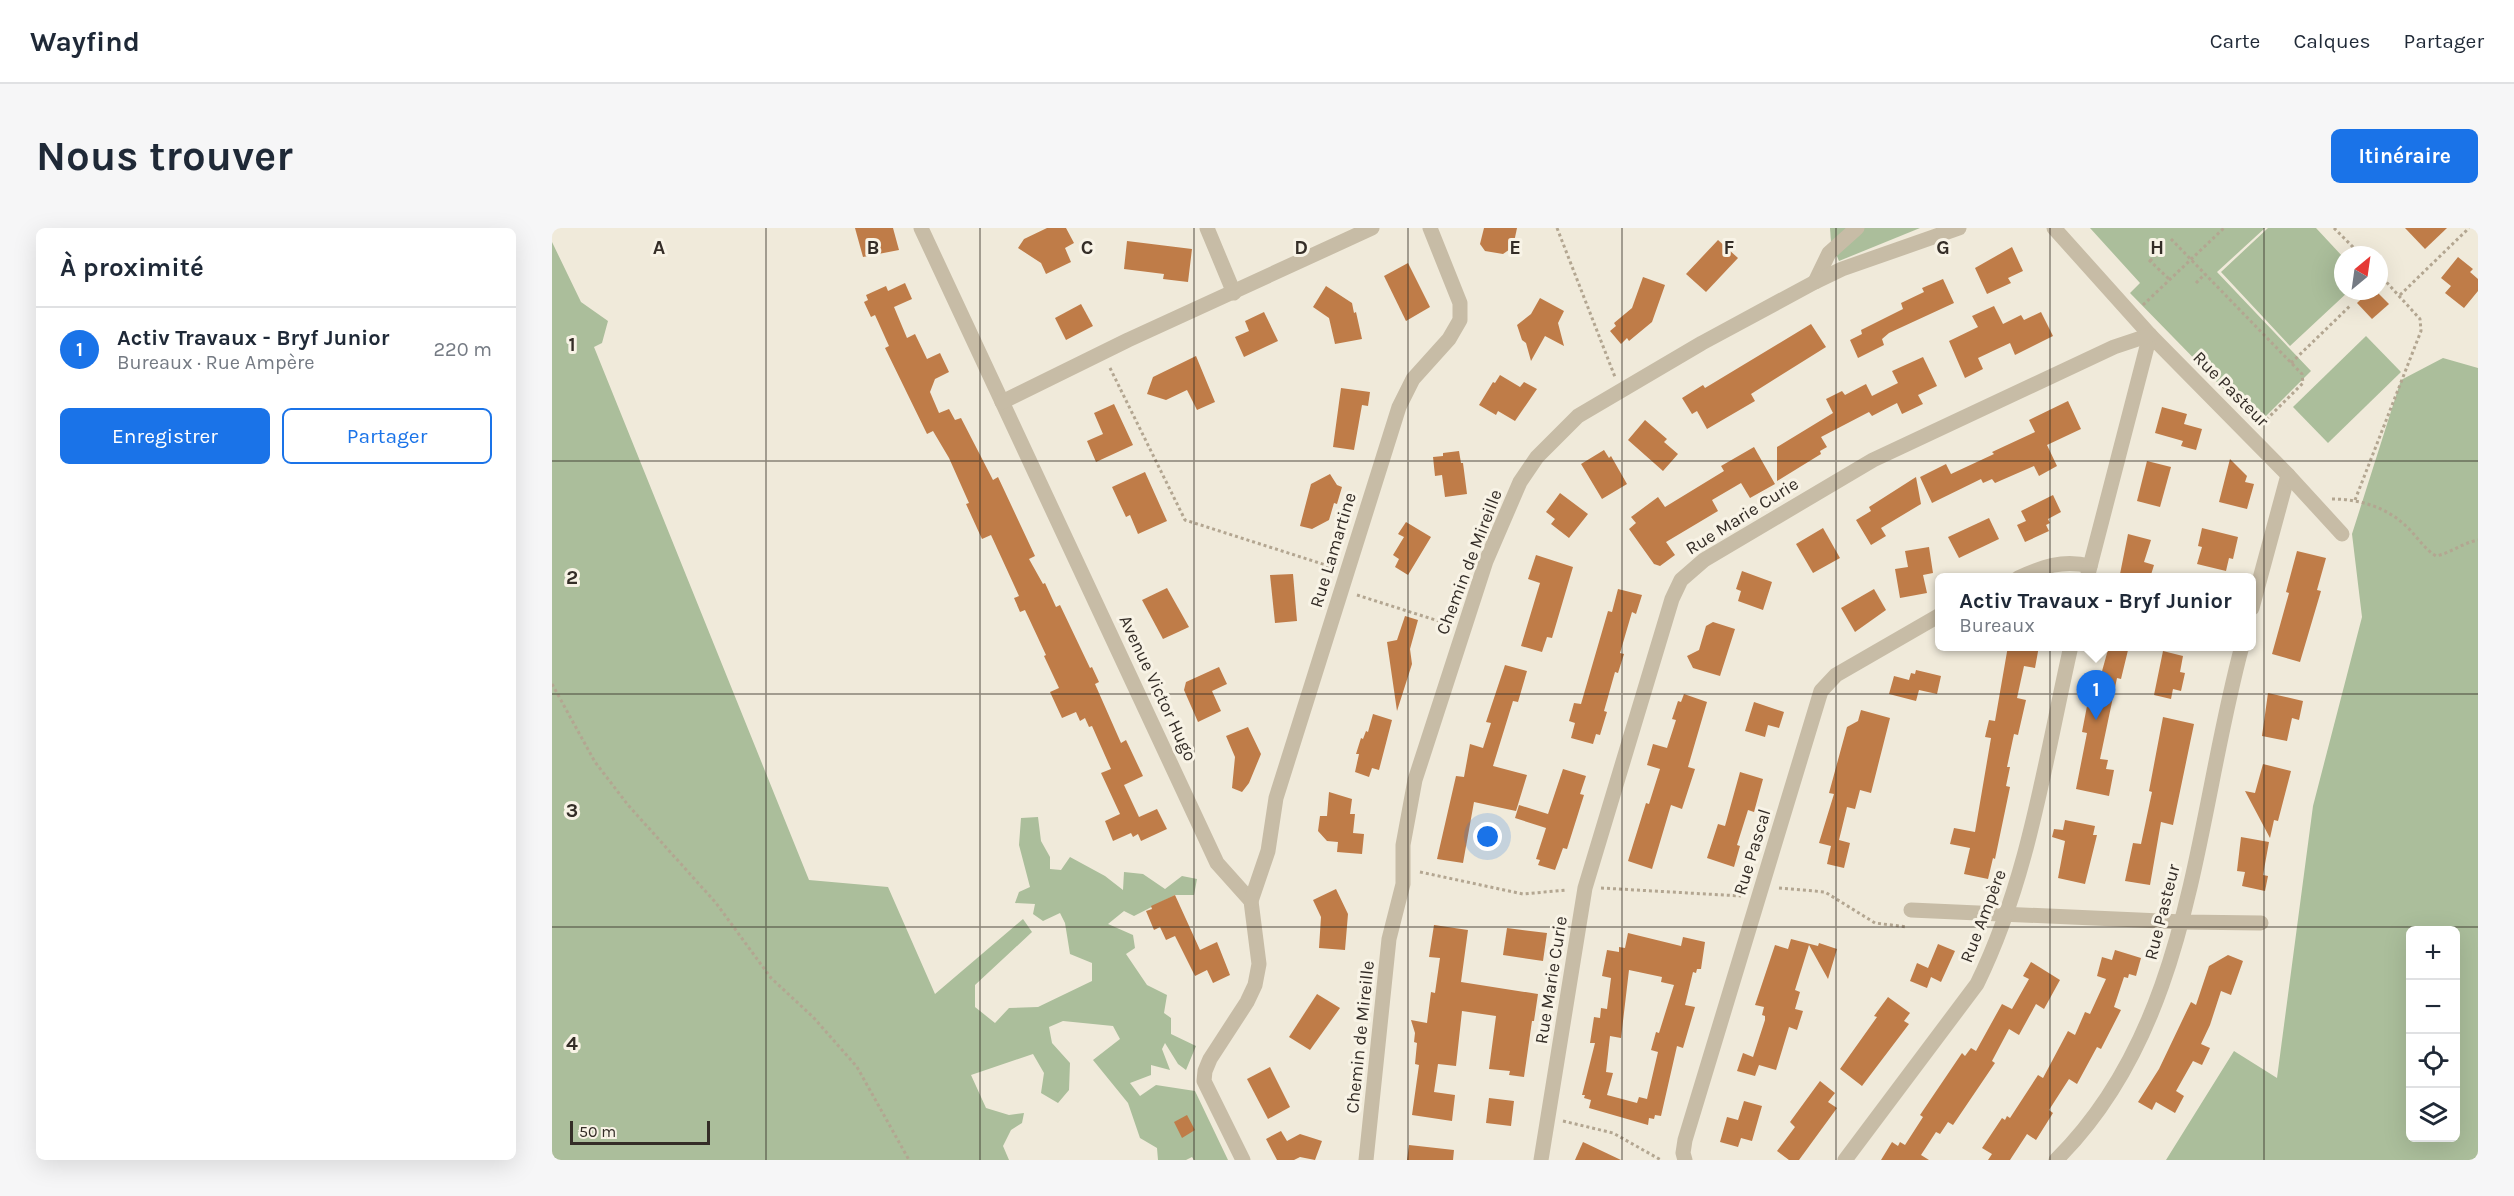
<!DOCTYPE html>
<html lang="fr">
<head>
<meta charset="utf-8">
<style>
  :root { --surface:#fff; --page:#f6f6f7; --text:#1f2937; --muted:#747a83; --line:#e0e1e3; --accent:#1a73e8 }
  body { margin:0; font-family:Karla,sans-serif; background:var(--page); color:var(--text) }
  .controls { position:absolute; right:18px; bottom:18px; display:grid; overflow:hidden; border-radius:9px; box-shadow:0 6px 24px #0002 }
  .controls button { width:54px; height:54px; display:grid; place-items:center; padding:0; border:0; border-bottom:2px solid var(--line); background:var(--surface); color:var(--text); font:30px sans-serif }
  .compass { position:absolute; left:1782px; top:18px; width:54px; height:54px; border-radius:50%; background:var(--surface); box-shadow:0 6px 24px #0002; rotate:29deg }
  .scale { position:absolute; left:18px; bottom:15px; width:140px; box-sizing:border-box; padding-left:6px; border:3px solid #342d27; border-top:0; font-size:16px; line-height:21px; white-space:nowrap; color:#342d27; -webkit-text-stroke:4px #f8f3e6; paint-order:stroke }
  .you { position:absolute; left:936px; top:609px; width:21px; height:21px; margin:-15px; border:4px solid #fff; border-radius:50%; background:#1a73e8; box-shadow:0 0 0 9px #1a73e833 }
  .badge { display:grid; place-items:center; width:39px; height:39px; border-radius:50%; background:var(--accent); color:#fff; font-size:20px; font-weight:700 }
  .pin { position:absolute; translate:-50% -50px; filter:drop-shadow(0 2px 3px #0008) }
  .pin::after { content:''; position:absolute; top:32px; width:21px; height:18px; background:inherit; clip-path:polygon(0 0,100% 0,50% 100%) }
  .popup { position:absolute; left:1383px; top:345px; width:321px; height:78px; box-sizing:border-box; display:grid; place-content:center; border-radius:9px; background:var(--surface); filter:drop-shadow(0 2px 4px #0005); font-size:20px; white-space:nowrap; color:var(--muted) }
  .popup b { font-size:22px; color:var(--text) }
  .popup::after { content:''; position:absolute; left:50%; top:100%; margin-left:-12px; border:12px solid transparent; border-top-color:var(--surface) }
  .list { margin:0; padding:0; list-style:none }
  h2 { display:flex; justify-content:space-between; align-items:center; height:78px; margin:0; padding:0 24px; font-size:26px }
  h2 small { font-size:20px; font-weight:400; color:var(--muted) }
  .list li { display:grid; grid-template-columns:39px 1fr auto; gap:18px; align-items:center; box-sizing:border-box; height:84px; padding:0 24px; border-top:2px solid var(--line) }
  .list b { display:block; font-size:22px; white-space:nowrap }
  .list p { margin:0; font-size:20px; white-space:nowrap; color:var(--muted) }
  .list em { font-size:20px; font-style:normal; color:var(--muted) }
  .actions { display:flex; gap:12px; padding:18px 24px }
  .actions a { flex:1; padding:14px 0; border:2px solid var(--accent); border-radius:9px; text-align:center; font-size:21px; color:var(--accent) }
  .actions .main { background:var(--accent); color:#fff }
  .icon { flex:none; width:33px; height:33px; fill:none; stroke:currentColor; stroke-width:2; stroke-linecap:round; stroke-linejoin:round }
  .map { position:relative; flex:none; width:1926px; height:932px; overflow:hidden; border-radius:9px }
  header { display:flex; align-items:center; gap:36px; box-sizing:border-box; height:84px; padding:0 30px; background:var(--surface); border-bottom:2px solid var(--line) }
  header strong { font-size:28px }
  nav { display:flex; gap:33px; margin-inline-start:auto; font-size:21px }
  .intro { display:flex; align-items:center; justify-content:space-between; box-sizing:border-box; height:144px; padding:0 36px }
  h1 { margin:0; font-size:42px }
  .button { padding:15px 27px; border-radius:9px; background:var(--accent); color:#fff; font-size:21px; font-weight:700 }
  main { display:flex; gap:36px; padding:0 36px }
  aside { flex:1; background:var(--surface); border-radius:9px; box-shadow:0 6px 24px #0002 }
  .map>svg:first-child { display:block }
  .green { fill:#abbe9b; fill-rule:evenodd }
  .building { fill:#bf7c48; fill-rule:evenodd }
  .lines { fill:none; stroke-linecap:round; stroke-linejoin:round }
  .path { stroke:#b3a691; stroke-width:3; stroke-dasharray:3 3; stroke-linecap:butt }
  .minor { stroke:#c7bca6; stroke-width:15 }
  .grid { fill:none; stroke:#342d27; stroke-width:1.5; stroke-opacity:0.55 }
  .labels { text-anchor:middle; stroke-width:6; stroke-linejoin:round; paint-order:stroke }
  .street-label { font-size:18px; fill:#342d27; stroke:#f8f3e6 }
  .grid-label { font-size:20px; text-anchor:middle; font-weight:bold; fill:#342d27; stroke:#f8f3e6; stroke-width:6; stroke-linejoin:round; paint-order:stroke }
</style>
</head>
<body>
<header>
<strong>Wayfind</strong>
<nav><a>Carte</a><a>Calques</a><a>Partager</a></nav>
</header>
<div class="intro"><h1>Nous trouver</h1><a class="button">Itinéraire</a></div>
<main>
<aside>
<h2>À proximité<small></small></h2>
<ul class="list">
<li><span class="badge">1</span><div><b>Activ Travaux - Bryf Junior</b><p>Bureaux · Rue Ampère</p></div><em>220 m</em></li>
</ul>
<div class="actions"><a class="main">Enregistrer</a><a>Partager</a></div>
</aside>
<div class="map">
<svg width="1926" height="932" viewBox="0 0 1926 932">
  <rect width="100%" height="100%" fill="#f0eada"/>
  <g class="green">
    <path d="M1278 0H1368L1287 33 1279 14Z"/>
    <path d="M1538 0H1713L1665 44 1759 143 1706 196 1578 65 1588 55Z"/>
    <path d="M1716 0H1764L1791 29V63H1797L1738 118 1669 44Z"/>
    <path d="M0 14 29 74 56 93 50 115 42 119 257 652 336 659 383 766 471 691 480 704 423 757V779L443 795 457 780 486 779 540 753V735L518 726 513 695 508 685 491 693 481 686 483 676 463 675 467 664 478 659 467 617 469 590 486 589 489 613 498 629V641L509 642 518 629 553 648 571 662 572 644 591 646 613 661 630 648 645 651 642 667H623L582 688 572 683 556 696 581 707 583 720 574 726 595 757 615 767 612 785 619 790V806L644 818 634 842 626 836 613 815 610 821 618 842 599 837V847L578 855 588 868 604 857 643 863 676 932H642L640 929 634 932H606L605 920 588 910 576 875 541 832 568 811 561 798 511 793 497 799 500 815 518 835 517 862 506 875 489 865 492 845 481 826 419 847 434 880 457 887 472 885 470 895 459 902 451 918 457 932H0Z"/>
    <path d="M1814 108 1849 144 1776 215 1741 179Z"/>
    <path d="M1891 130 1926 140V932H1614L1682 823 1725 850 1761 578 1810 389 1800 306 1849 152ZM1858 702H1904V910H1858Z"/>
  </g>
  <g class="building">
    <path d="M303 0H341L347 22 311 29Z"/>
    <path d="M495 0H514L522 15 513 20 519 34 494 46 489 35 466 20 472 11Z"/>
    <path d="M932 0H965L961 19 951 26 933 23 928 16Z"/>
    <path d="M1853 0H1895L1873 21Z"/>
    <path d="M1166 12 1186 30 1154 64 1134 46Z"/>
    <path d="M575 13 640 21 636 54 611 51 612 46 572 41Z"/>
    <path d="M1460 19 1471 43 1456 50 1459 55 1435 66 1423 40Z"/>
    <path d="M1906 29 1921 41 1918 44 1926 51V63L1912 80 1893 65 1899 58 1889 50Z"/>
    <path d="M856 35 878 79 854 93 832 48Z"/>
    <path d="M1091 49 1113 57 1100 94 1077 113 1075 110 1069 116 1058 103 1064 98 1062 95 1080 80Z"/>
    <path d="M1391 51 1402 75 1337 105 1330 111 1332 117 1306 130 1298 112 1310 106 1309 102 1351 81 1349 75 1372 64 1370 60Z"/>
    <path d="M353 55 360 71 342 79 355 110 363 106 375 131 388 125 397 144 383 151 378 164 387 185 397 181 403 192 409 190 441 252 446 249 483 328 477 331 491 356 493 355 504 379 508 377 538 440 540 439 547 454 543 456 569 515 574 512 591 548 572 557 587 589 605 581 615 601 589 613 586 606 581 609 579 605 561 613 553 593 568 586 549 545 559 541 540 498 537 499 533 490 528 493 524 484 510 490 498 464 507 460 492 428 494 427 473 382 468 384 462 370 467 368 439 307 430 311 414 276 417 275 397 230 381 203 375 206 333 120 337 118 323 87 319 89 312 74 316 72 314 67 334 58 336 63Z"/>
    <path d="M774 58 800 75 802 85 804 84 810 111 783 116 777 90 761 79Z"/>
    <path d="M1818 63H1824L1837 76 1820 91 1805 75Z"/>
    <path d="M988 70 1012 83 1006 95 1012 118 993 108 979 133 974 115 970 112 965 97 979 86Z"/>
    <path d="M529 76 541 98 514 112 503 90Z"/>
    <path d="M1442 78 1451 96 1469 87 1472 92 1489 84 1501 108 1463 127 1458 115 1426 130 1431 141 1413 150 1397 113 1426 99 1420 88Z"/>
    <path d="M712 84 726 113 692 129 683 109 697 103 693 93Z"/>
    <path d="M1259 96 1274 119 1199 166 1203 173 1155 201 1145 183 1140 186 1130 170 1151 157 1153 160Z"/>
    <path d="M644 128 663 174 645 182 635 162 614 172 595 166 601 149Z"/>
    <path d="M1371 129 1385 158 1366 167 1371 176 1350 186 1345 175 1320 188 1317 184 1269 209 1275 219 1268 223 1269 226 1225 253V219L1281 185 1274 171 1290 163 1293 167 1314 156 1320 168 1346 155 1340 143Z"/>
    <path d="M948 147 968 159 972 154 985 161 963 193 946 183 944 187 927 177 941 154 943 155Z"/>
    <path d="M789 160 818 164 816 178 810 177 802 222 781 219Z"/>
    <path d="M1516 173 1529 201 1495 217 1505 238 1487 248 1482 238 1443 255 1440 251 1431 255 1429 251 1380 275 1368 249 1394 236 1399 246 1442 226 1440 224 1483 204 1477 192Z"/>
    <path d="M562 176 581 217 544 234 535 213 551 206 542 185Z"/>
    <path d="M1610 179 1635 186 1632 196 1650 201 1644 222 1629 218 1631 213 1603 205Z"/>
    <path d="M1093 192 1115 211 1112 214 1126 226 1111 243 1076 212Z"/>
    <path d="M1202 219 1223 256 1198 270 1189 255 1160 272 1166 283 1114 314 1123 327 1108 338 1102 336 1077 301 1084 295 1079 289 1106 269 1113 279 1172 243 1169 238Z"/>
    <path d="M1052 222 1057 230 1059 228 1075 256 1050 271 1029 236Z"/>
    <path d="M907 223 909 235H911L915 266 893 269 890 247 883 248 881 229 891 228V225Z"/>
    <path d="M1678 231 1695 248 1693 254 1702 256 1695 281 1667 274Z"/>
    <path d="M1595 233 1619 239 1608 279 1585 273Z"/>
    <path d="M593 244 615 293 586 306 578 287 574 289 560 259Z"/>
    <path d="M778 246 785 257 790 259 785 276 782 275 777 292 760 301 748 298 759 256Z"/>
    <path d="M1364 249 1369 276 1329 300 1334 308 1319 317 1304 292 1319 283 1317 279Z"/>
    <path d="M1008 265 1036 286 1017 310 999 296 1003 291 994 284Z"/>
    <path d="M1501 267 1509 284 1496 291 1498 295 1494 297 1497 303 1473 314 1465 297 1474 293 1469 283Z"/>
    <path d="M1437 290 1447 311 1407 330 1396 309Z"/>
    <path d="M854 294 879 309 856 347 843 339 847 331 841 327 852 309 846 306Z"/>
    <path d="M1271 300 1288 330 1261 345 1244 316Z"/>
    <path d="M1650 300 1686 309 1681 331 1677 330 1674 343 1645 336 1650 319 1646 318Z"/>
    <path d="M1576 306 1599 312 1592 334 1602 337 1598 350H1582L1568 346Z"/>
    <path d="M1377 319 1381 345 1371 347 1375 365 1348 370 1343 341 1356 339 1353 323Z"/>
    <path d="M1745 323 1774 330 1765 362 1769 363 1748 434 1720 426 1737 365 1734 364Z"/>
    <path d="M984 327 1021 339 1000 410 995 409 990 424 969 418 988 355 976 351Z"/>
    <path d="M1190 343 1220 354 1211 382 1186 373 1189 363 1184 361Z"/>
    <path d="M741 346 745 393 723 395 718 347Z"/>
    <path d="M615 360 637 399 611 411 590 372Z"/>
    <path d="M1066 361 1090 367 1084 386 1080 384 1068 425 1072 426 1066 445 1063 444 1052 483 1055 484 1048 507 1044 506 1041 516 1019 510 1023 495 1017 493 1022 475 1029 476 1056 383 1060 384Z"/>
    <path d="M1322 361 1334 382 1303 404 1289 380Z"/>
    <path d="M853 388 866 392 858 421 860 436 845 483 835 414 845 412Z"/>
    <path d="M1161 394 1183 401 1168 448 1141 440 1135 428 1147 422 1154 398Z"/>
    <path d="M1456 418H1487L1483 440 1472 438 1465 470 1474 472 1466 507 1462 506 1455 539H1458L1454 558 1458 559 1443 631 1441 630 1436 651 1412 646 1418 620 1398 616 1402 600 1423 604 1439 510 1433 509 1437 492 1443 493Z"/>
    <path d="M1557 418H1577L1569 451 1565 450 1548 531 1556 532 1554 541 1562 542 1557 568 1524 561 1535 505 1530 504 1540 452 1547 454Z"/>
    <path d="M1611 423 1631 428 1628 444 1633 445 1629 463 1621 461 1619 471 1602 467Z"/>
    <path d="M953 437 975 443 966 474 961 473 941 538 975 547 964 583 922 574 911 635 885 631 904 548 912 549 918 516 931 520 939 495 934 494Z"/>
    <path d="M667 439 675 456 660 463 669 483 646 494 632 462 634 454Z"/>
    <path d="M1364 442 1389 448 1385 466 1367 462 1364 473 1337 466 1342 448 1357 452 1359 445 1363 446Z"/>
    <path d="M1716 465 1751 473 1747 492 1740 490 1735 513 1710 508Z"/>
    <path d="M1132 466 1155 474 1136 539 1143 541 1130 581 1119 577 1100 641 1076 633 1094 575 1097 576 1108 541 1095 537 1101 516 1115 520 1124 492 1120 491 1126 473 1129 474Z"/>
    <path d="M1202 474 1232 484 1227 500 1216 497 1213 509 1193 503Z"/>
    <path d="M1309 482 1338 490 1319 565 1308 562 1303 581 1295 579 1287 612 1298 615 1292 640 1275 636 1279 618 1267 615 1282 566 1277 565 1295 499 1306 493Z"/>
    <path d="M821 486 840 492 827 542 820 540 817 549 803 544 807 526H804L809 510 811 511 814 503 816 504Z"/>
    <path d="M1611 489 1642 496 1621 597 1609 594 1598 657 1573 653 1581 615 1589 616 1600 564 1597 563Z"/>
    <path d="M696 499 709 526 697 555 690 564 680 560 683 529 674 508Z"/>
    <path d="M1711 536 1739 543 1726 593 1722 592 1718 610 1693 563 1703 565Z"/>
    <path d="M1011 541 1034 548 1028 566 1032 567 1015 621 1011 620 1003 642 986 637 988 632 984 631 994 600 963 590 967 577 996 586Z"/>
    <path d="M1188 544 1211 551 1202 584 1196 582 1185 617 1188 618 1182 639 1155 630 1166 596 1173 598Z"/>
    <path d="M777 564 800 571 798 586H803L801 605 812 606 810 626 785 624 786 614 775 613 766 603 768 588H775Z"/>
    <path d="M1513 592 1543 598 1541 607H1545L1533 656 1506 650 1513 613 1500 609 1502 601 1511 602Z"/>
    <path d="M1689 609 1717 614 1711 647 1716 648 1713 663 1690 658 1693 644 1685 643Z"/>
    <path d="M784 661 796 686 793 722 767 720 769 689 761 672Z"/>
    <path d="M623 667 648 722 665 714 678 747 661 755 655 742 643 748 623 708 614 712 608 699 602 702 594 683 600 681 599 678Z"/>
    <path d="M882 697 916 702 909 754 986 766 982 793H980L972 849 957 847 958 843 937 841 944 788 910 783 904 838 886 836 882 864 903 867 900 893 860 887 867 837 863 836 865 815 862 814 863 805 859 792 875 795 879 764 883 765 888 730 877 729Z"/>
    <path d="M955 700 995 705 991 733 951 727Z"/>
    <path d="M1076 705 1129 718 1131 709 1153 714 1149 741H1145L1144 745 1141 744 1133 777 1143 779 1131 820 1125 818 1109 888 1103 887 1102 891 1097 890 1096 897 1037 880 1039 872 1032 870 1033 867H1030L1043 815H1038L1042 789 1048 790 1049 780 1055 781 1059 750 1050 748 1055 722 1067 724V719L1073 720ZM1077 742 1110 749 1109 754 1122 757 1107 805 1104 804 1099 822 1106 824 1095 871 1087 869 1085 875 1055 867 1061 845 1054 844 1058 808 1069 810Z"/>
    <path d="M1239 711 1266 718 1267 715 1285 721 1276 751 1257 717 1243 762 1248 764 1243 781 1251 783 1245 802 1237 799 1224 842 1207 837 1203 848 1185 843 1191 825 1201 829 1213 792V788L1210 787 1212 779 1203 777 1223 717 1236 721Z"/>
    <path d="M1386 716 1403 723 1389 754 1379 749 1375 760 1358 753 1365 735 1376 740Z"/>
    <path d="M1563 722 1589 730 1584 748 1577 746 1576 750 1572 749 1562 779 1569 782 1549 821 1545 819 1525 856 1517 851 1497 882 1501 885 1484 912 1475 906 1458 932H1436L1440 926 1430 920 1450 890 1453 892 1455 888 1458 890 1486 847 1491 850 1516 803 1523 807 1533 784 1538 786 1554 751 1545 748 1550 729 1560 732Z"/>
    <path d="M1676 727 1691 733 1679 767 1669 763 1658 797 1649 816 1658 820 1650 837 1641 833 1624 863 1632 868 1623 885 1604 874 1600 882 1586 874 1607 841 1639 774 1644 777 1657 738Z"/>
    <path d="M1479 734 1508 752 1492 781 1484 776 1467 807 1457 801 1440 833 1443 835 1401 897 1396 894 1388 906 1384 904 1369 927 1377 932H1329L1340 914 1346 918 1348 914 1353 917 1371 889 1368 887 1410 825 1413 828 1419 820 1424 823 1450 776 1460 781 1477 751 1471 748Z"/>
    <path d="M765 766 788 780 758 822 737 809Z"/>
    <path d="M1336 769 1358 785 1352 793 1357 796 1310 858 1288 841 1325 789 1322 788Z"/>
    <path d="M718 839 738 879 716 891 695 851Z"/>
    <path d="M1268 853 1283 865 1276 874 1285 880 1247 932H1237L1225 923 1243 899 1238 894Z"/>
    <path d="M937 870 962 873 959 898 934 895Z"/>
    <path d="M1192 873 1210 878 1200 913 1189 910 1186 919 1168 914 1175 889 1186 892Z"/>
    <path d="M635 887 643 902 630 910 622 894Z"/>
    <path d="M729 903 735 913 748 906 770 913 763 932 748 929 742 932H725L714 911Z"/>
    <path d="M1031 914 1069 932H1023Z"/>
    <path d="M857 917 902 922 901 932H855Z"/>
  </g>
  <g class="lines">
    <g class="path">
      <path d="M1005 0 1063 149"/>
      <path d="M1782 0 1809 27"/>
      <path d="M1619 11 1750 146 1751 155 1710 196"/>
      <path d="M1597 32 1617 51"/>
      <path d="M1598 33 1607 24"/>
      <path d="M1644 55 1653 46"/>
      <path d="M1848 67 1917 0"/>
      <path d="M1591 77 1672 0"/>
      <path d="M1739 135 1799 77"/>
      <path d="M558 140 633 292 780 339"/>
      <path d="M1780 271C1807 271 1834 279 1854 298 1865 308 1871 320 1884 328 1899 325 1910 315 1926 312"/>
      <path d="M1803 272 1869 103 1868 91 1827 46"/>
      <path d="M805 367 896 396"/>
      <path d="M0 456 43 534 76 577 164 675 219 750 261 789 305 839 357 932"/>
      <path d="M868 644 971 666 1015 662"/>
      <path d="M1049 660 1189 668"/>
      <path d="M1227 660 1273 664 1323 695 1355 699"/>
      <path d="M1011 893 1061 905 1109 932"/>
    </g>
    <g class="minor">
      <path d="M369 0 665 635 699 673 707 736 703 757 695 774 658 831 653 843 652 853 691 932"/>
      <path d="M655 0 682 65"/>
      <path d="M1502 0 1598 107 1736 247 1700 380"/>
      <path d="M1263 54 1277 25 1305 0"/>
      <path d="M450 174 576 112 820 0"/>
      <path d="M1736 247 1790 306"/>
      <path d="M1466 350C1491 339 1510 331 1538 338"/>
      <path d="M1535 350 1598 107"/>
      <path d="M699 673 716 623 724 570 847 179 861 151 897 111 908 92V75L878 0"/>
      <path d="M1359 682 1631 694 1709 695"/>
      <path d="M814 932 837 711 851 656V617L863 552 934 333 968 254 985 229 1026 188 1150 115 1263 54 1290 41 1407 0"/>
      <path d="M989 932 1033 660 1120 371 1129 352 1152 332 1321 232 1562 119 1598 107"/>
      <path d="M1133 932 1131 925 1133 912 1269 463 1284 447 1388 387"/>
      <path d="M1293 932 1425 756C1477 650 1493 532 1519 418"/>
      <path d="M1504 932C1640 798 1643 592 1690 418"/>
    </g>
  </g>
  <path class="grid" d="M214 0V932M428 0V932M642 0V932M856 0V932M1070 0V932M1284 0V932M1498 0V932M1712 0V932M0 233H1926M0 466H1926M0 699H1926"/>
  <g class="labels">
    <g class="street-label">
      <text transform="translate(1679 161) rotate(45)" y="6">Rue Pasteur</text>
      <text transform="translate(1190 288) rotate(-32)" y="6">Rue Marie Curie</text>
      <text transform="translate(781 322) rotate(-73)" y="6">Rue Lamartine</text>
      <text transform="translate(917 334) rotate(-69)" y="6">Chemin de Mireille</text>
      <text transform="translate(606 460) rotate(65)" y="6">Avenue Victor Hugo</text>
      <text transform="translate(1200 624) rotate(-73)" y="6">Rue Pascal</text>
      <text transform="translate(1610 684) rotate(-76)" y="6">Rue Pasteur</text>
      <text transform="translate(1431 688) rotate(-69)" y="6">Rue Ampère</text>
      <text transform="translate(999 752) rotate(-81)" y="6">Rue Marie Curie</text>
      <text transform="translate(808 809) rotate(-84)" y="6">Chemin de Mireille</text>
    </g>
  </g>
  <g class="grid-label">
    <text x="107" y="26">A</text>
    <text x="321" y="26">B</text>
    <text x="535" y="26">C</text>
    <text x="749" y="26">D</text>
    <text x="963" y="26">E</text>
    <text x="1177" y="26">F</text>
    <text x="1391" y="26">G</text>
    <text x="1605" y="26">H</text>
    <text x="20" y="123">1</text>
    <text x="20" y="356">2</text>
    <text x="20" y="589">3</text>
    <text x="20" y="822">4</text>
  </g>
</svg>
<div class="controls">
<button>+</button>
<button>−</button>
<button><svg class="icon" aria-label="locate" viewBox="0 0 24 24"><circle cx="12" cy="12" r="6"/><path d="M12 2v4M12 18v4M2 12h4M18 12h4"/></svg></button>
<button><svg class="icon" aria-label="layers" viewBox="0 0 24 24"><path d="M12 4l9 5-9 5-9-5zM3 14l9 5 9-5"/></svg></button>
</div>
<svg class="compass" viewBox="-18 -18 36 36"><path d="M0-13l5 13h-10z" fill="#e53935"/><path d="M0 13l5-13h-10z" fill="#747a83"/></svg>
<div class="scale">50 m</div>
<div class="you"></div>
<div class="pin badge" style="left:1544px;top:492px">1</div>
<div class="popup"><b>Activ Travaux - Bryf Junior</b>Bureaux</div>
</div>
</main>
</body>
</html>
